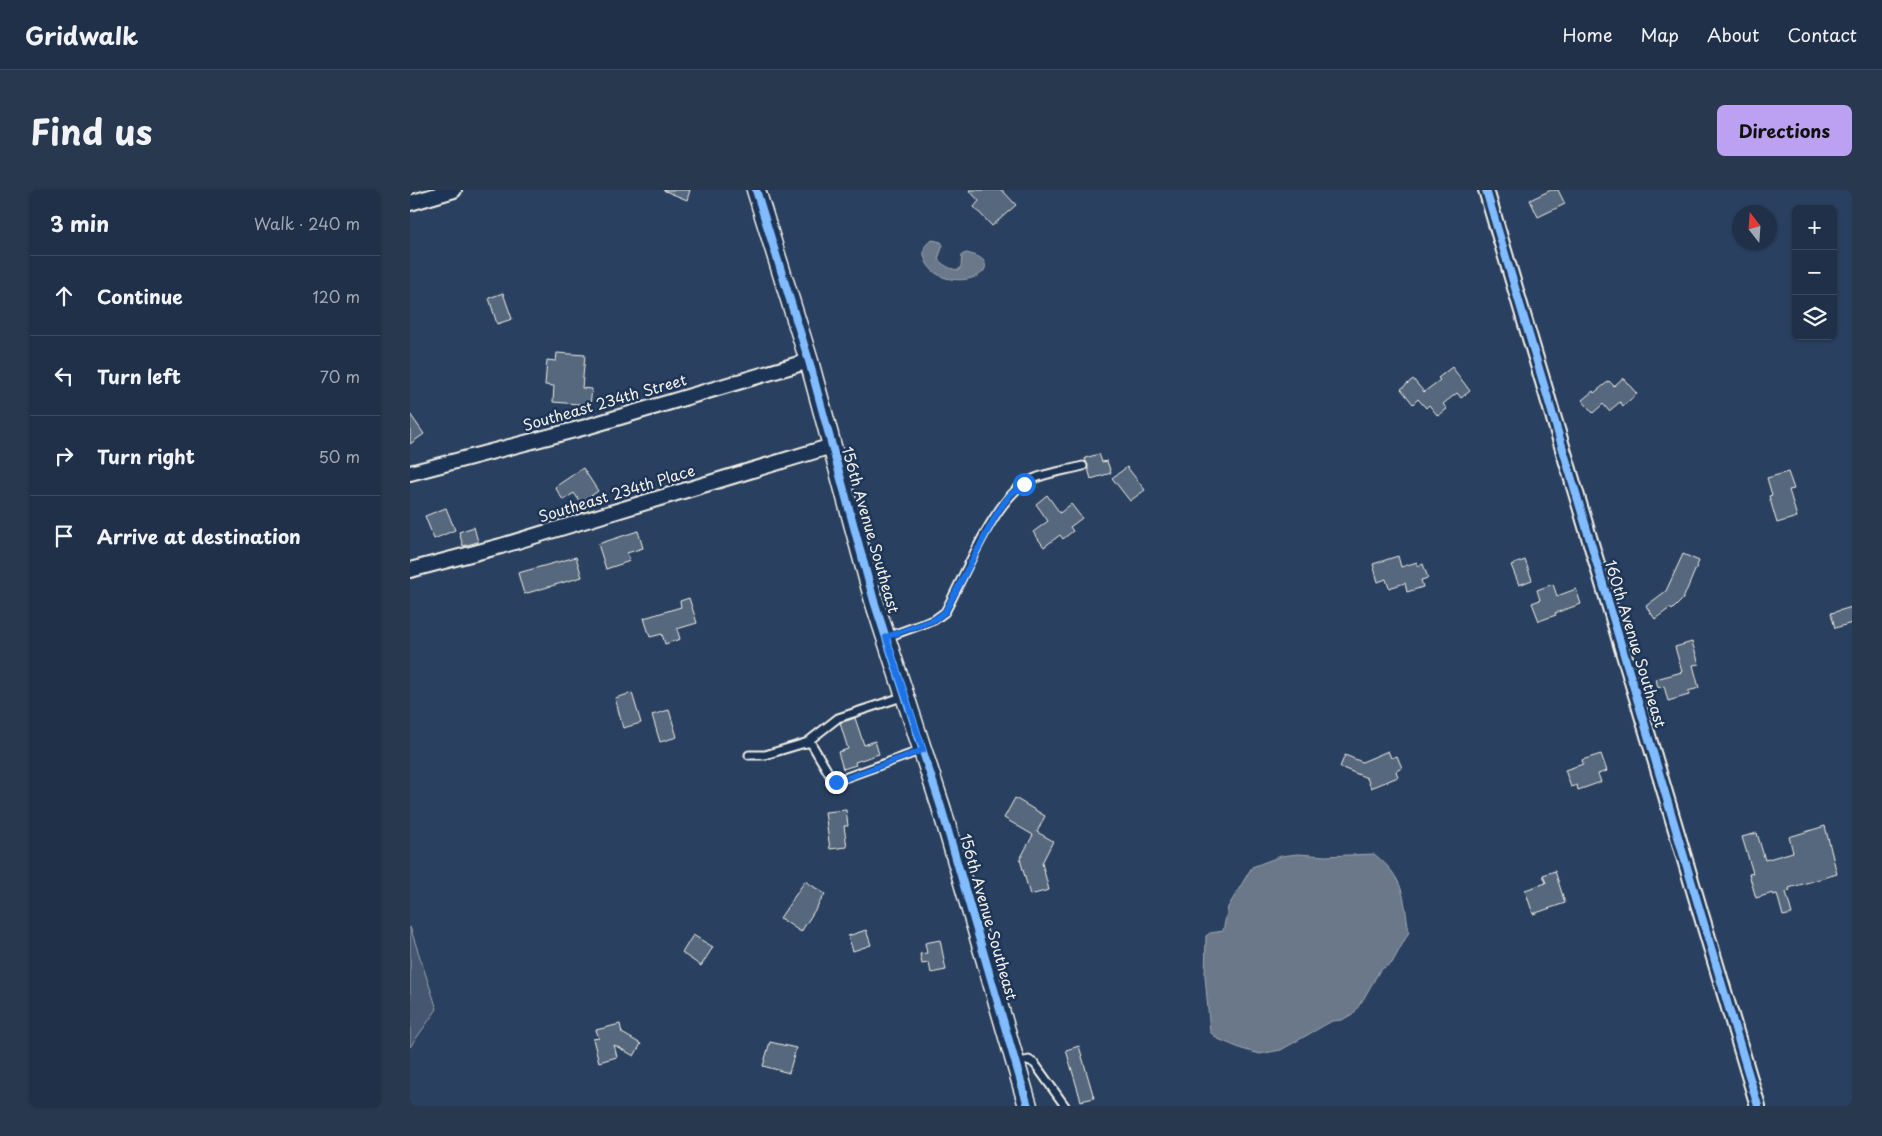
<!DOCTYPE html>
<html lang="en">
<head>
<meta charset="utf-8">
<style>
  :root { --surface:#203048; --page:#28384f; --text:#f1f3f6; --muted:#a2a9b4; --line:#3d4b60; --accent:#bca0f2 }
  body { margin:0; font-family:"Playpen Sans",sans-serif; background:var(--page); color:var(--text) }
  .controls { position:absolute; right:15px; top:15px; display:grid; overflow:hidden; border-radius:8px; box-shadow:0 1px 4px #0004 }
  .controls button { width:45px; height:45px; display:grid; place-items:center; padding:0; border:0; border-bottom:1px solid var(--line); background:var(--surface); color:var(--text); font:25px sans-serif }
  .compass { position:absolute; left:1322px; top:15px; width:45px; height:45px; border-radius:50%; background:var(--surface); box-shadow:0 1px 4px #0004; rotate:343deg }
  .stop { position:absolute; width:15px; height:15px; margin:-11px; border:4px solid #1a73e8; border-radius:50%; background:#fff }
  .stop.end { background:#1a73e8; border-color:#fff; box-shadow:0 1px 5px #0008 }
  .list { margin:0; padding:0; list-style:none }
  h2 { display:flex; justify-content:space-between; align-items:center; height:65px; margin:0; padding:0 20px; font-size:21px }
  h2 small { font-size:16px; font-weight:400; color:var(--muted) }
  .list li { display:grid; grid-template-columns:32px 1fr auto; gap:15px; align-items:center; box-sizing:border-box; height:80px; padding:0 20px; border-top:1px solid var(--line) }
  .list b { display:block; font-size:19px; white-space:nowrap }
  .list em { font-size:16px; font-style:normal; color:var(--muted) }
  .icon { flex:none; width:28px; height:28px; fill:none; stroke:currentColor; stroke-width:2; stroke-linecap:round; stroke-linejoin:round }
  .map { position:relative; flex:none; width:1442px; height:916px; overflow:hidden; border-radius:8px }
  header { display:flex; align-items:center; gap:30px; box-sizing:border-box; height:70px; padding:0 25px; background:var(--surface); border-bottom:1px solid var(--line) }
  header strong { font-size:24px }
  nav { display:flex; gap:28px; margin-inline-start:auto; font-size:18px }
  .intro { display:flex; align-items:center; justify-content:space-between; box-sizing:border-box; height:120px; padding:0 30px }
  h1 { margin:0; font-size:35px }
  .button { padding:12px 22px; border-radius:8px; background:var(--accent); color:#111; font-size:18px; font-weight:700 }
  main { display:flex; gap:30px; padding:0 30px }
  aside { flex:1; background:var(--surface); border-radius:8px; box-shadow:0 1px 4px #0004 }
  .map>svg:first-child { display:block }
  .green { fill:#445771; stroke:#9ca4ac }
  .water { fill:#6a788a; stroke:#a1a8b0 }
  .building { fill:#56677d; stroke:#f4f1e8 }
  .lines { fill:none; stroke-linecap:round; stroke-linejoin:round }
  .service-casing { stroke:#f4f1e8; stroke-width:11 }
  .minor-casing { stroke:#f4f1e8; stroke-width:18 }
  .tertiary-casing { stroke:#f4f1e8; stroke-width:21 }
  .service { stroke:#1d3557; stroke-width:7 }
  .minor { stroke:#1d3557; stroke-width:14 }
  .tertiary { stroke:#1d3557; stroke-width:18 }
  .cycleway-casing { stroke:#1d3557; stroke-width:11 }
  .cycleway { stroke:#80bcff; stroke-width:8 }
  .route { stroke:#1a73e8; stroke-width:6 }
  .labels { text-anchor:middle; stroke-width:5; stroke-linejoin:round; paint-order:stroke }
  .street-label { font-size:15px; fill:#f4f1e8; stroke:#1d3557 }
</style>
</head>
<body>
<header>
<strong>Gridwalk</strong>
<nav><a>Home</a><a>Map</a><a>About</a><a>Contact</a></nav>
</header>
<div class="intro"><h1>Find us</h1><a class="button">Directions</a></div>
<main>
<aside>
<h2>3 min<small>Walk · 240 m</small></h2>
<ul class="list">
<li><svg class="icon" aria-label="ahead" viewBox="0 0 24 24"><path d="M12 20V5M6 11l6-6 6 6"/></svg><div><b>Continue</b></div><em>120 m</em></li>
<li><svg class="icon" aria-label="left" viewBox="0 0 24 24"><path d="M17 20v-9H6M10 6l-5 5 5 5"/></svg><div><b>Turn left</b></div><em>70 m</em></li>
<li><svg class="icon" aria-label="right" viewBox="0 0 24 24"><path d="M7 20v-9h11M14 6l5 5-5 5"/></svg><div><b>Turn right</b></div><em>50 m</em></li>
<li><svg class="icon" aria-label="arrive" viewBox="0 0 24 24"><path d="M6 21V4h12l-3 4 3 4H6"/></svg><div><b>Arrive at destination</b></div></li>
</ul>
</aside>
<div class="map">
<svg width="1442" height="916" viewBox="0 0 1442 916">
  <rect width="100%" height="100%" fill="#2a4060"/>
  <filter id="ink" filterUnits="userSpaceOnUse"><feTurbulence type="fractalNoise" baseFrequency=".02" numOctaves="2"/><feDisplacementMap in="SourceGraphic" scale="10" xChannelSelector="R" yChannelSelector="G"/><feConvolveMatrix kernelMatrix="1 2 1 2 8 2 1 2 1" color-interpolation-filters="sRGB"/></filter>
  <g filter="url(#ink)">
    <path class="green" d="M0 737 27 819 0 857Z"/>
    <g class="water">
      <path d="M523 50 531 52 533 55 528 69C532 75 542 80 549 80L551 76 552 65 556 63C561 64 569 66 573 70 589 90 522 104 514 65 513 57 516 53 523 50Z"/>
      <path d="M888 664 915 666 964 664C995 688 993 706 999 742L982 773 970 780 954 808 944 823 932 830 922 831 871 860 850 864 832 859 808 849 800 842 795 786 796 746 800 743 813 741 818 717 842 677 871 666Z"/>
    </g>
    <g class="building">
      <path d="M253 0H280L277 10Z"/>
      <path d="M559 0H592L606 15 582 36 564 17 569 11Z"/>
      <path d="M1141 0H1148L1155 14 1128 27 1120 10Z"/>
      <path d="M93 103 102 129 87 134 79 108Z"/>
      <path d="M147 163 175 165 172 198 182 199 180 215 143 212 144 196 135 195 137 170 146 171Z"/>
      <path d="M1042 177 1060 201 1051 208 1047 203 1033 214 1037 219 1028 226 1019 215 1016 218 1008 209 1003 214 991 199 1003 189 1014 202 1030 190 1028 188Z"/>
      <path d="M1213 188 1227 204 1213 216 1210 212 1199 221 1193 214 1183 223 1172 210 1183 201 1184 203 1199 191 1204 196Z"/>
      <path d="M0 224 14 244 0 254Z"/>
      <path d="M689 264 692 272 697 271 701 283 681 289 675 268Z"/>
      <path d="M717 277 735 300 720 311 702 288Z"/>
      <path d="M173 278 188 301 171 313 164 303 153 310 145 297Z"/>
      <path d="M1378 282 1384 299 1379 300 1387 327 1367 333 1359 306 1362 305 1357 288Z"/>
      <path d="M637 305 650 323 661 314 672 328 660 337 663 341 653 349 650 345 634 357 623 342 638 331 626 314Z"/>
      <path d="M36 318 45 340 24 349 15 326Z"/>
      <path d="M64 337 68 352 53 356 49 342Z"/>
      <path d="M228 341 233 358 217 363 220 371 196 379 188 354Z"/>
      <path d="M1273 364 1289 371 1273 409 1262 420 1260 418 1245 429 1236 416 1256 401Z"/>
      <path d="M988 366 991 377 1007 372 1008 376 1013 374 1018 388 1011 390 1013 397 997 402 995 393 979 398 976 389 968 392 963 374Z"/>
      <path d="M166 367 172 387 114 404 108 383Z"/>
      <path d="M1115 370 1122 390 1109 395 1101 375Z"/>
      <path d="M1143 394 1147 406 1166 399 1171 414 1145 423 1146 425 1129 431 1122 413 1130 410 1127 400Z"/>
      <path d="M279 408 287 433 267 439 270 449 255 454 252 444 240 447 234 428 271 417 270 411Z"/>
      <path d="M1442 417V433L1425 438 1421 423Z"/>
      <path d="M1282 452 1289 474 1283 475 1289 498 1278 501 1279 505 1258 511 1254 496 1248 498 1246 489 1272 482 1265 457Z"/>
      <path d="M222 503 231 533 213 538 205 508Z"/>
      <path d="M259 520 267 547 250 552 242 525Z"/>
      <path d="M445 528 454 555 465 551 469 564 445 572 446 575 433 579 428 562 438 559 430 533Z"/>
      <path d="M978 561 981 568 987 566 992 578 986 581 988 587 961 598 957 588 930 577 935 565 952 572Z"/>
      <path d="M1191 564 1197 581 1188 584 1191 592 1168 600 1167 595 1161 597 1155 580 1173 574 1172 570Z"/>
      <path d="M605 608 635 626 627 642 643 651 632 673 639 700 620 705 610 669 623 645 594 628Z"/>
      <path d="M436 620 438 636H434L437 657 420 659 415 622Z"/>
      <path d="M1415 636 1427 684 1379 698 1380 700 1376 702 1382 724 1373 726 1367 704 1363 705V703L1346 708 1339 684 1343 683 1332 647 1347 643 1355 670 1383 662 1379 647Z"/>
      <path d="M1145 681 1155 713 1123 724 1115 700 1136 693 1133 685Z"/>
      <path d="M395 691 415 704 391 742 370 728Z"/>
      <path d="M456 740 461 755 443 761 438 746Z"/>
      <path d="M283 745 303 757 291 776 272 763Z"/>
      <path d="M530 750 536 780 521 783 519 773 512 774 510 764 517 763 515 753Z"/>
      <path d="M210 834 212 843 231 854 224 866 204 855 207 867 189 872 183 849 189 848 186 840Z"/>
      <path d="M360 852 386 858 379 883 353 876Z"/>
      <path d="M669 856 684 908 671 911 656 860Z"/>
    </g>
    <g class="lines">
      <g class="service-casing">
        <g id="service">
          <path d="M477 447 524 430 535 422C554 387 582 314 615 293 632 283 654 281 673 276"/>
          <path d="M396 553 428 528 495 506"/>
          <path d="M339 565H355L395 553H401L421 587 426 591 512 560"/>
          <path d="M606 873 619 870 625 874 655 916"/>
        </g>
      </g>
      <g class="minor-casing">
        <g id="minor">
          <path d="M1076 0 1348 916"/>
          <path d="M0 13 44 0"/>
          <path d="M0 283 176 237 399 171"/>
          <path d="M0 380 91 356 422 256"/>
        </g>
      </g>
      <g class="tertiary-casing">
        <path id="tertiary" d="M346 0 399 171 464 411 531 617 618 916"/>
      </g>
      <use href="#service" class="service"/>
      <use href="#minor" class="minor"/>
      <use href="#tertiary" class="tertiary"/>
      <g class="cycleway-casing">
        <g id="cycleway">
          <path d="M346 0 399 171 464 411 531 617 618 916"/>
          <path d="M1076 0 1348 916"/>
        </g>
      </g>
      <use href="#cycleway" class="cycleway"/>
    </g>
  </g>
  <g class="lines" filter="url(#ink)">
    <path class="route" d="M426 592 513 560 476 447 524 430 535 422 587 323 600 305 614 294"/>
  </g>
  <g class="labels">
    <g class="street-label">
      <text transform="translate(195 213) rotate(-16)" y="5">Southeast 234th Street</text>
      <text transform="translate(207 304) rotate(-17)" y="5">Southeast 234th Place</text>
      <text transform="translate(460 340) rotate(74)" y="5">156th Avenue Southeast</text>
      <text transform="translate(1225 454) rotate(73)" y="5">160th Avenue Southeast</text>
      <text transform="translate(578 727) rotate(74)" y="5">156th Avenue Southeast</text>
    </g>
  </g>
</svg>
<div class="controls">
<button>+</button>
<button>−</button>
<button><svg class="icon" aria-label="layers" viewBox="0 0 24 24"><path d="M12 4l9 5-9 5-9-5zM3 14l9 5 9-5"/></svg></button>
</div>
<svg class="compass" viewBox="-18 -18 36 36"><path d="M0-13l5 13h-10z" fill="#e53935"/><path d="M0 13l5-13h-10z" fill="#a2a9b4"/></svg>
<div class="stop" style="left:614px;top:294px"></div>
<div class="stop end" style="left:426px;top:592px"></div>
</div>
</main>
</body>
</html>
